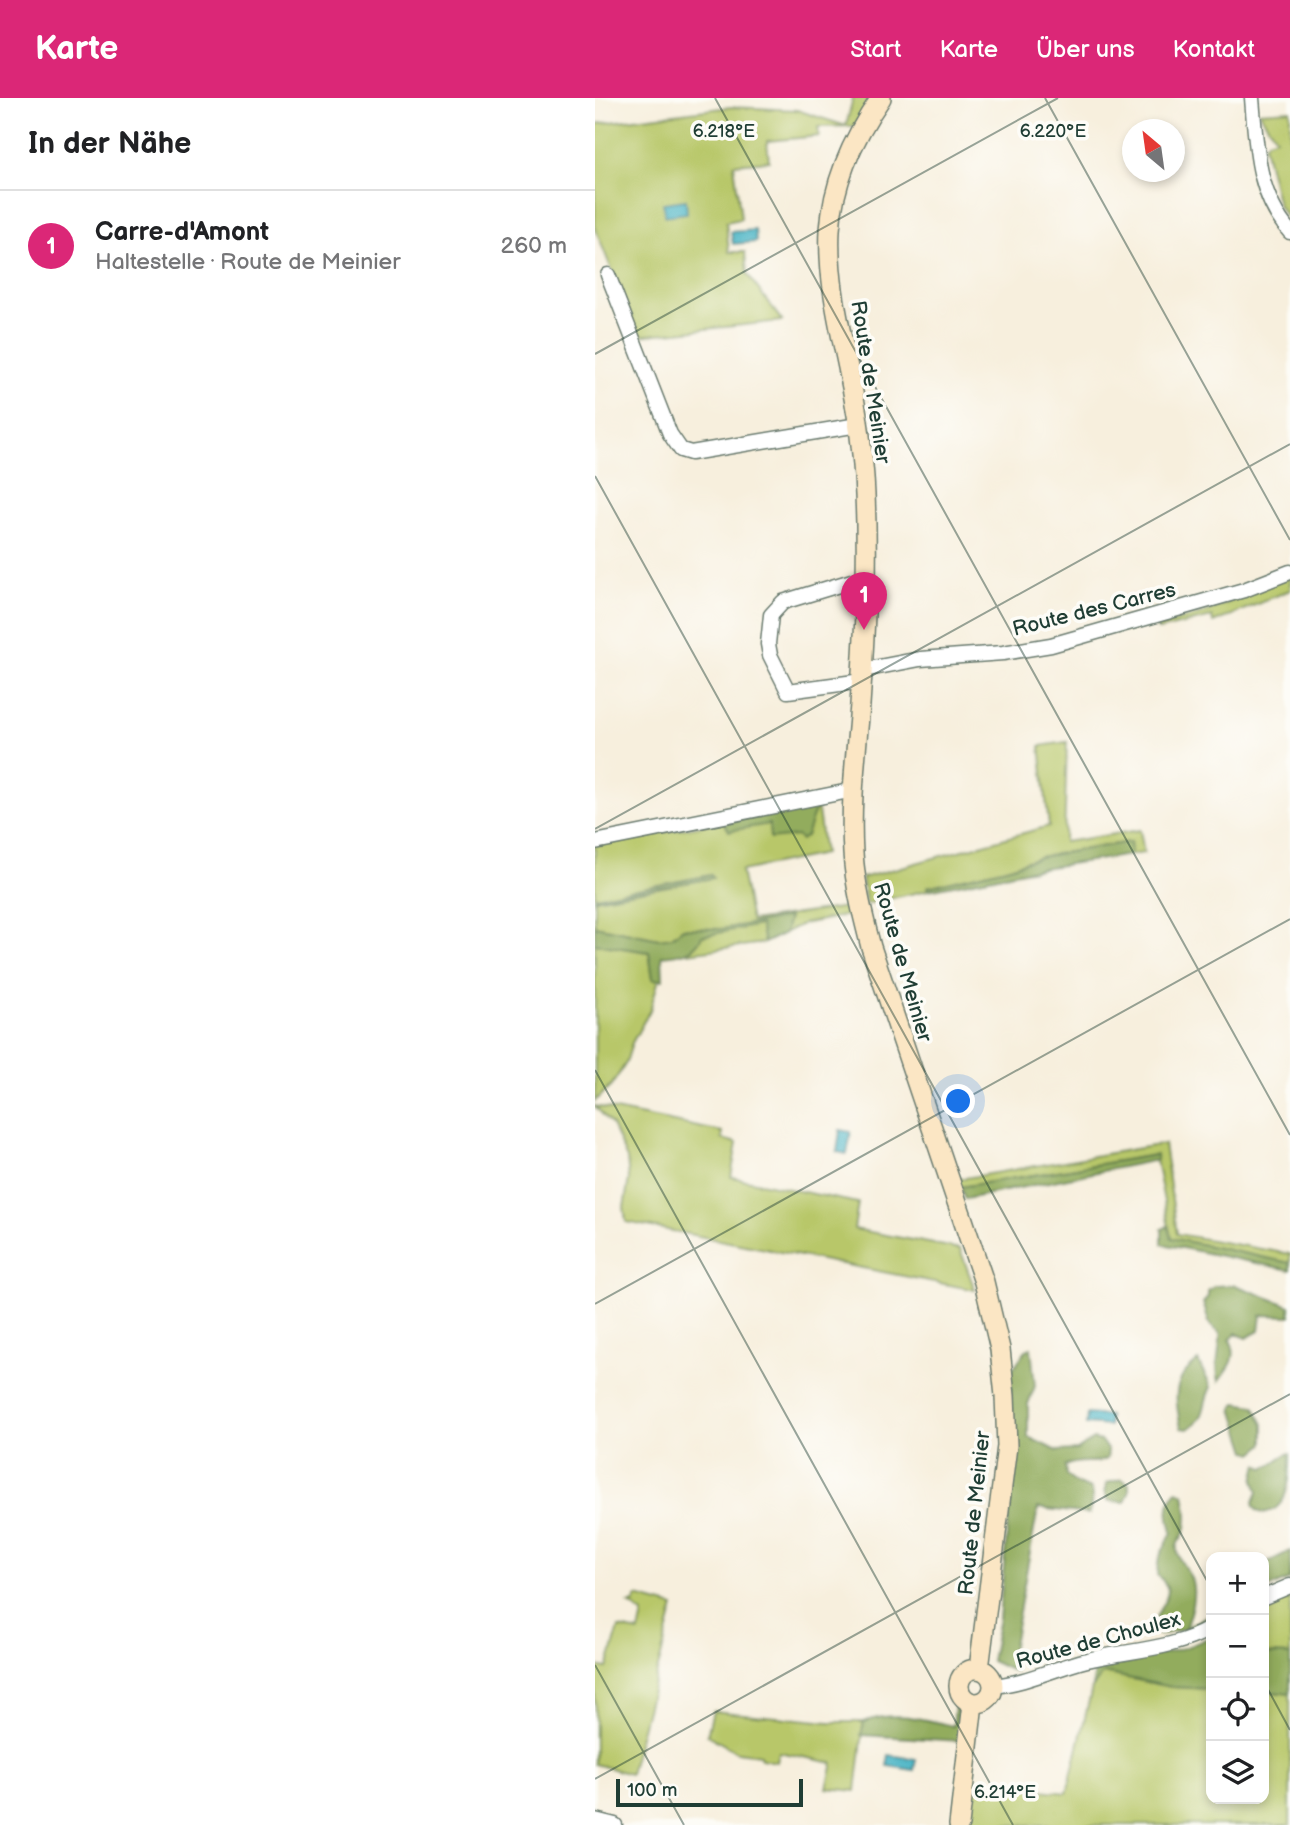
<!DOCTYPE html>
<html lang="de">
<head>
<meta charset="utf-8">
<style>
  :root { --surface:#fff; --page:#f6f6f6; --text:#202124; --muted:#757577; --line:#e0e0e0; --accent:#db2777 }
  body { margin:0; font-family:"Balsamiq Sans",sans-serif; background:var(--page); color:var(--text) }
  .controls { position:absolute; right:21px; bottom:21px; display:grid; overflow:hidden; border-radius:14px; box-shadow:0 4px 10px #0003 }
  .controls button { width:63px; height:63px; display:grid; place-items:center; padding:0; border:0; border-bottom:2px solid var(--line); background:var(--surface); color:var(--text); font:35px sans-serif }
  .compass { position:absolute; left:527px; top:21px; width:63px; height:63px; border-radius:50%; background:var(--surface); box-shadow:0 4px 10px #0003; rotate:331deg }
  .scale { position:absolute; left:21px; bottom:18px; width:187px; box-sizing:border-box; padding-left:7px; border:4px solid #1f3d34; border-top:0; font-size:19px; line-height:24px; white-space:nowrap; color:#1f3d34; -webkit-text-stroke:5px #fdfcf7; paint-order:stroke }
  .you { position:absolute; left:364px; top:1004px; width:24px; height:24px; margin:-18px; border:5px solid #fff; border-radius:50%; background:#1a73e8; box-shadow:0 0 0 10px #1a73e833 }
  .badge { display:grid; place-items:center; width:46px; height:46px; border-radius:50%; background:var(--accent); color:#fff; font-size:23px; font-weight:700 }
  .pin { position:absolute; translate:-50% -58px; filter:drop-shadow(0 2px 4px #0008) }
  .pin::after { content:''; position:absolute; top:37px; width:24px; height:21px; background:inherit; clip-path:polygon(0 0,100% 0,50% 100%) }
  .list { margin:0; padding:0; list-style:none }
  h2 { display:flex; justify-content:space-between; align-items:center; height:91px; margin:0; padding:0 28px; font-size:30px }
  h2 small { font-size:23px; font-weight:400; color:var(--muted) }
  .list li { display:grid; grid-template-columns:46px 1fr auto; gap:21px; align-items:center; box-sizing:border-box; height:112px; padding:0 28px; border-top:2px solid var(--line) }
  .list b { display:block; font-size:26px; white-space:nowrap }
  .list p { margin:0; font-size:23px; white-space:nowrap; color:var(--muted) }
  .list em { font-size:23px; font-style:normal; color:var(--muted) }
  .icon { flex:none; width:38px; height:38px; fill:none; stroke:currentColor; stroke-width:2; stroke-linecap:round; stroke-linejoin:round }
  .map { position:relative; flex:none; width:695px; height:1727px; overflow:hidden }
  header { display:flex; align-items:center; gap:42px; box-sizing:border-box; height:98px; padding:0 35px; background:var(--accent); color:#fff }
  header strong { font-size:33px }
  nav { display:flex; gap:38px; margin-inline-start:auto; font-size:24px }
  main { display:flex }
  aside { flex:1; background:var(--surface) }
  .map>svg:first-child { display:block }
  .green { fill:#b8c769; stroke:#6c824e; stroke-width:2 }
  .forest { fill:#92ac5d; stroke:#587448; stroke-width:2 }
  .water { fill:#47b3c4; stroke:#33787c; stroke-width:2 }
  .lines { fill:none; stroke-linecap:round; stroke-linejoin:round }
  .street-casing { stroke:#6b7b6f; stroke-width:17 }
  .secondary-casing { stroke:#6b7b6f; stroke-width:22 }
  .street { stroke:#fff; stroke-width:14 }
  .secondary { stroke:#fbe6c4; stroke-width:19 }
  .ticks { fill:none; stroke:#1f3d34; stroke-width:2; stroke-opacity:0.45 }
  .labels { text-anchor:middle; stroke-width:7; stroke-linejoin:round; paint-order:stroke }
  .street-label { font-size:21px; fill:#1f3d34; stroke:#fdfcf7 }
  .ticks-label { font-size:18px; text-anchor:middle; fill:#1f3d34; stroke:#fdfcf7; stroke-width:7; stroke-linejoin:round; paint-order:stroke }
</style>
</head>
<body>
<header>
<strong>Karte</strong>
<nav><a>Start</a><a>Karte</a><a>Über uns</a><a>Kontakt</a></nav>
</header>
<main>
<aside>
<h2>In der Nähe<small></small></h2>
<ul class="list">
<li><span class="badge">1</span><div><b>Carre-d'Amont</b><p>Haltestelle · Route de Meinier</p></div><em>260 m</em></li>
</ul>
</aside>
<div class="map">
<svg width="695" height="1727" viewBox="0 0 695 1727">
  <rect width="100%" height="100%" fill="#fdfcf7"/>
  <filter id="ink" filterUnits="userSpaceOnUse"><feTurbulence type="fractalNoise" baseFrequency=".0143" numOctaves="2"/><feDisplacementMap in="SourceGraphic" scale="14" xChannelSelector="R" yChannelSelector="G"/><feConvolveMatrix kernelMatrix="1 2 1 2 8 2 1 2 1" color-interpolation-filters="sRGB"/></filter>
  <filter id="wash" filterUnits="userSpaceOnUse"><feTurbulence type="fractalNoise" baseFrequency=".00686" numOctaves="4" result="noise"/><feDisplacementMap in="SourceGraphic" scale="28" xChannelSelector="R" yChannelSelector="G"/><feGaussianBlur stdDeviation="1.57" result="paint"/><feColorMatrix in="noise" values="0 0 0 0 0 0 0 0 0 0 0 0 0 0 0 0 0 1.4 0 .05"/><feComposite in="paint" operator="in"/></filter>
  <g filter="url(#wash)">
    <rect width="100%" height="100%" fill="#f7efdd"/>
    <g class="green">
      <path d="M258 0H278L259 28 223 29 224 38 172 43 174 63 139 66 146 121 131 124 134 154H150L152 176 187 223 43 238 0 130V26L135 9 202 12 251 28Z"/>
      <path d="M695 12V126L683 107 669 48 672 43 681 40 664 14Z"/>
      <path d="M695 478V492L618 525 617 519 563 532 561 528 606 516Z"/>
      <path d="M472 644 469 744 545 732 549 755 536 757 535 744 444 759 415 769 332 789 333 792 271 806 267 780 454 728 445 648Z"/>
      <path d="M222 706 229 756 146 773 156 823 257 808 259 816 207 826 169 845 93 855 88 830 77 839 64 841 0 828V801L117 780 116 777 0 799V747Z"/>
      <path d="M0 846 54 854 58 881H64L55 912 37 945 31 965 16 988 0 1003Z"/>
      <path d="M0 1008 128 1034 127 1041 142 1045 136 1079 263 1105 259 1131 365 1151 380 1192 31 1124 29 1109 34 1081 32 1061 17 1027Z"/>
      <path d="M569 1046 582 1136 695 1156V1165L576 1140 560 1057 365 1089 364 1081Z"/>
      <path d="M42 1499 79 1509 35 1676 0 1666V1568L12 1570 24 1530 44 1534 48 1516 34 1506 39 1505Z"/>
      <path d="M695 1500V1557L669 1556V1513Z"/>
      <path d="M508 1575 576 1589 616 1591V1701H669V1593L695 1596V1727H371L377 1684 472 1695 497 1590Z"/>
      <path d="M118 1613 234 1624H269L261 1693 232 1690 238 1665 184 1654 182 1664 166 1661 165 1657 142 1654 112 1637Z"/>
    </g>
    <g class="forest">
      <path d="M222 706 211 738 206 742 202 738 175 741 174 726 134 733 129 724Z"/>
      <path d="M535 744 536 757 434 772 333 792 332 789 415 769 444 759Z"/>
      <path d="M116 777 118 780 0 801V799Z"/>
      <path d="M194 819 190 835 169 845 165 827 107 838C99 856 85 856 67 858L68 882 58 881 54 854 0 846V828L64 841 77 839 88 830 126 831Z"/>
      <path d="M561 1057 562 1062 370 1101 365 1089Z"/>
      <path d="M573 1128 576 1140 695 1165V1172L567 1146V1131Z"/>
      <path d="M640 1187 695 1208V1218L666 1217 664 1233 651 1240 641 1235 635 1242C644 1259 635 1269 624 1283 619 1265 626 1253 625 1235 609 1225 615 1220 608 1205L613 1198V1193L620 1188Z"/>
      <path d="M436 1250 440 1288 433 1306V1339L462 1353 482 1352 498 1341 506 1343 513 1353 512 1361C498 1367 484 1361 470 1368L471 1377 480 1385 496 1391 498 1397 494 1416 443 1410 417 1552 420 1574 396 1563 404 1520 416 1394V1273L431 1252Z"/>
      <path d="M603 1263 616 1289C606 1308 614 1318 593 1331L586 1330C580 1300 576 1282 603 1263Z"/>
      <path d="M642 1305 659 1308 669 1326V1346L658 1355 652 1353 638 1311Z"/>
      <path d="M695 1355C695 1377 695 1409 672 1414 664 1416 661 1413 658 1406L663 1394 659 1382 663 1366 668 1370C677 1369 685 1358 695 1355Z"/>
      <path d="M527 1381 534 1386V1395L530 1404 513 1403 510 1394 512 1385Z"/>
      <path d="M582 1393 589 1396C591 1408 594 1421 590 1433 588 1438 583 1443 582 1448 579 1459 594 1472 597 1483 601 1499 595 1516 590 1531L616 1515V1522L606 1528 564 1537 560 1534C561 1528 560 1522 562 1517 571 1499 581 1493 562 1477 563 1453 568 1455 577 1434 573 1418 570 1407 582 1393Z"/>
      <path d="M695 1453V1481L669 1492V1466Z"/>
      <path d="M616 1538V1591L576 1589 509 1575 497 1590 501 1567C539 1560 583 1557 616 1538Z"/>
      <path d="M669 1556 695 1557V1596L669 1593Z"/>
      <path d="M360 1609H368L366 1643 266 1637 269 1624C298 1612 328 1621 358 1628Z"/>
    </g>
    <g class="water">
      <path d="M91 102 92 115 70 118 68 105Z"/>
      <path d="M160 132 161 144 138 146 136 134Z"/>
      <path d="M245 1032 256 1034 252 1056 242 1054Z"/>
      <path d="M492 1316 514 1318V1328L491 1326Z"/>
      <path d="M294 1657 321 1661 319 1672 292 1668Z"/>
    </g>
  </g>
  <g filter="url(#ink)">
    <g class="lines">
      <g class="street-casing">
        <g id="street">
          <path d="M657 0C661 47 662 97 695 134"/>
          <path d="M13 177 75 336 86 352 96 355 263 327"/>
          <path d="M268 572 325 561 408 555 456 547 649 492 695 474"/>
          <path d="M267 583 193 593 175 557 173 546 176 517 188 504 270 479"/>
          <path d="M0 744 259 692"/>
          <path d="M669 1499 695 1488"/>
          <path d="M398 1588C431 1585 460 1570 492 1562 533 1552 579 1552 616 1530"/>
          <path d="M0 1722 20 1727"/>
        </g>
      </g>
      <g class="secondary-casing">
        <g id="secondary">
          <path d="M286 0C258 40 238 83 235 132 232 189 249 244 259 300 264 325 267 352 269 379 274 454 270 532 265 607 261 656 255 706 258 755 260 787 268 818 276 849L389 1184 405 1251 410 1298 412 1348 384 1571"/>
          <circle cx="381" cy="1588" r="17"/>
          <path d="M364 1727 378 1605"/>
        </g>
      </g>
      <use href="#street" class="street"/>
      <use href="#secondary" class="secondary"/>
    </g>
  </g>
  <path class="ticks" d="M120 0 695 1037M450 0 695 442M0 256 463 0M0 378 616 1490M0 731 695 346M0 972 418 1727M0 1206 695 821M0 1567 89 1727M669 1584 695 1632M0 1681 695 1296"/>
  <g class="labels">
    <g class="street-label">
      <text transform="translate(276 284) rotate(81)" y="7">Route de Meinier</text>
      <text transform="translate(499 511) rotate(-14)" y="7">Route des Carres</text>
      <text transform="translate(308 864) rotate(74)" y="7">Route de Meinier</text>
      <text transform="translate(379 1415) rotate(-84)" y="7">Route de Meinier</text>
      <text transform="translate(503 1542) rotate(-15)" y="7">Route de Choulex</text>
    </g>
  </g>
  <g class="ticks-label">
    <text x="129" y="39">6.218°E</text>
    <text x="458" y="39">6.220°E</text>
    <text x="410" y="1700">6.214°E</text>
  </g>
</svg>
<div class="controls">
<button>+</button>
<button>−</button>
<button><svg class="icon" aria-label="locate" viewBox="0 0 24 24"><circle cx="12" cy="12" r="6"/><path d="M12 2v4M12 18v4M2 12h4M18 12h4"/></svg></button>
<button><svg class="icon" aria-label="layers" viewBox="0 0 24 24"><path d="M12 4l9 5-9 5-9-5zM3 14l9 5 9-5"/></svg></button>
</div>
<svg class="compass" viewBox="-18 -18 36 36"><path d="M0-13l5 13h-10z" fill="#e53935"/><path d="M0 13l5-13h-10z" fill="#757577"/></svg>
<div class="scale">100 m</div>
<div class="you"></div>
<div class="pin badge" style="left:269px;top:532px">1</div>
</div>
</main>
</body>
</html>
